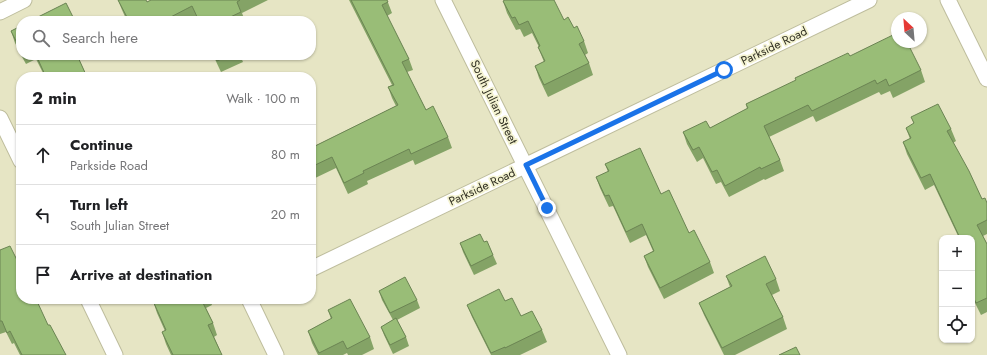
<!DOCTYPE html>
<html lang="en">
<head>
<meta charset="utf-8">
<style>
  :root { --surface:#fff; --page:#f2f2f2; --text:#202124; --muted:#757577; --line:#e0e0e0 }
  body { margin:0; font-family:Jost,sans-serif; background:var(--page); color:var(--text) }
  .controls { position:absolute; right:12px; bottom:12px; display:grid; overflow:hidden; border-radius:8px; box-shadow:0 1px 3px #0004 }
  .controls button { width:36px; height:36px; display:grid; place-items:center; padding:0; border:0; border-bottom:1px solid var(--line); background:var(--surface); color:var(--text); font:20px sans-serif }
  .compass { position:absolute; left:891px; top:12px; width:36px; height:36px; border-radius:50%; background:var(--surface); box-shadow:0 1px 3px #0004; rotate:334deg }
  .stop { position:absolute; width:12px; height:12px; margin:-9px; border:3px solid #1a73e8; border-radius:50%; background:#fff }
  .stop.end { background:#1a73e8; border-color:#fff; box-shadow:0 1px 4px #0008 }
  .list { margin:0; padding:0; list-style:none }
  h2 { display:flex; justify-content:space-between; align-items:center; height:52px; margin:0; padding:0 16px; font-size:17px }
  h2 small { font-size:13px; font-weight:400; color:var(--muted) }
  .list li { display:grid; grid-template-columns:26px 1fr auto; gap:12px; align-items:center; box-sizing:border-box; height:60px; padding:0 16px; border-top:1px solid var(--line) }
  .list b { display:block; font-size:15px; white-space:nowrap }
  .list p { margin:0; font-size:13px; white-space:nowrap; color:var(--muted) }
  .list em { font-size:13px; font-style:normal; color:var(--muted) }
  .icon { flex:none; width:22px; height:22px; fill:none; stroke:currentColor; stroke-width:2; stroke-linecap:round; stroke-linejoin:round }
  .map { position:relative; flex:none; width:987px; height:355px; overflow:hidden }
  .search { position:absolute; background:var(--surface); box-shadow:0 1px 3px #0004; left:16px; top:16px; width:300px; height:44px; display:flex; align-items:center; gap:10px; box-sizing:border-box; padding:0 14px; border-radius:16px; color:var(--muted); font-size:15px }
  .panel { position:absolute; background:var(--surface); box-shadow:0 1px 3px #0004; left:16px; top:72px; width:300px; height:232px; border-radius:16px }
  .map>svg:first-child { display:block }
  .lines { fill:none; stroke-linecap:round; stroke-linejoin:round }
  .minor-casing { stroke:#bebd9d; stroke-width:17 }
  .minor { stroke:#fff; stroke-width:15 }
  .wall { fill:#84a366 }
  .building { fill:#99bd77; stroke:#6b8453 }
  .route { stroke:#1a73e8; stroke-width:5 }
  .labels { text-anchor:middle; stroke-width:3.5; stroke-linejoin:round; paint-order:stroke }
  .street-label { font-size:12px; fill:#313023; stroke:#f4f3d1 }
</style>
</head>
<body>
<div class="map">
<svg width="987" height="355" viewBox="0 0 987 355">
  <rect width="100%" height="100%" fill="#e6e5c4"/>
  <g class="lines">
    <g class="minor-casing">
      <g id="minor">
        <path d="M443 0 619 355"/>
        <path d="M948 0 987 79"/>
        <path d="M0 12 24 0"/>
        <path d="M0 118 21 161"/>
        <path d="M311 269 869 0"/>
        <path d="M88 299 115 355"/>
        <path d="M249 299 276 355"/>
      </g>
    </g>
    <use href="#minor" class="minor"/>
  </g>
  <g class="wall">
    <path d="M118 0 147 2 151 0H268L242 13 245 21H197L196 18 189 21H127L122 10Z"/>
    <path d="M349 0H387L392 13 387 16 409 59 413 70 407 72 426 110 448 137 452 148 415 165 413 160 367 181 368 184 348 194 336 168 311 180V148L396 106 392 98 388 87 392 85Z"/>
    <path d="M503 1 564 20 574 28 584 41 588 53 585 55 589 63 593 75 548 97 539 78 535 66 544 62 538 47H539L532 33 524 37 520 29 516 30 507 13Z"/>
    <path d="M21 26V54L15 43 11 31Z"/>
    <path d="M21 55H77L87 77H45L36 59 26 64Z"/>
    <path d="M213 55H240L243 62 221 72Z"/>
    <path d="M850 56 921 70 925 82 893 98 890 91 881 95 879 92 816 122 813 116 769 137 780 160 784 171 765 180 764 179 729 197 721 182 716 184 703 158 697 162 687 144 683 132 710 128 747 109 746 104Z"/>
    <path d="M911 117 951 129 956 141 953 143 982 199 987 203V234L983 236 987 244V312L981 315 972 297V238H959L934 185 925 190 907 154 903 142 910 139 906 128 914 124Z"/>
    <path d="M605 164 661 194 689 233 710 262 714 273 664 299 648 267 644 256 653 251 646 235 630 243 613 206 609 207 600 188 596 177 608 172Z"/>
    <path d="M484 242 493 255 497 264 474 275 463 252 460 243Z"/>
    <path d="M0 250 48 325 66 355H20L14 343 12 344 6 332 0 334Z"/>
    <path d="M726 276 776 279 780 291 772 295 783 317 787 329 735 355H724L704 315 699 303 730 287Z"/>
    <path d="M379 291 417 300 420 308 397 320 406 337 409 346 393 354 384 335 381 327 393 320 382 300Z"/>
    <path d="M158 299H210L212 305 206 308 213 323 217 335 214 337 222 355H171L166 344 162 332 165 331 157 313 153 301Z"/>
    <path d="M505 301 521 316 542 330 547 342 520 355H491L472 317 467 305Z"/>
    <path d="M328 310 370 337 374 349 362 355H348L347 353 343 355H318L312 343 308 331 331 319Z"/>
  </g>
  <g class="building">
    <path d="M118 0H146L147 2 151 0H240L237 2 241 12 224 20 225 21H199L192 6 163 21H129Z"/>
    <path d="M351 0H387L388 2 382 5 409 59 402 62 426 110 433 106 448 137 411 154 409 149 363 171 364 173 344 183 332 157 311 167V148L398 105 388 87 394 85Z"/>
    <path d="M505 0H554L564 20 568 17 574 28 577 26 584 41 579 44 589 63 544 85 535 66 545 61 538 47 540 46 528 21 519 25 515 17 512 18 503 1Z"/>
    <path d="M66 3 75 21H30Z"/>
    <path d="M21 26V51L11 31Z"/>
    <path d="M897 33V42H907L921 70 889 86 886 79 877 84 875 80 812 111 808 105 764 126 780 160 761 169 760 167 725 186 717 170 712 172 699 147 693 150 683 132 706 121 710 128 748 108 746 104 796 80 795 78 848 53 850 56Z"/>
    <path d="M36 55H77L87 77H46Z"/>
    <path d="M214 55H229L217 61Z"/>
    <path d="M938 104 951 129 947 131 969 171 982 199 985 198 987 203V220L977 225 987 244V298L976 303 972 294V238H960L930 174 921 178 903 142 911 138 906 128 914 123 911 117Z"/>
    <path d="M640 148 661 194 669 190 689 233 694 230 710 262 660 288 644 256 654 251 642 224 626 232 609 195 605 196 596 177 609 171 605 164Z"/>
    <path d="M480 234 484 242 487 241 493 255 471 266 460 243Z"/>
    <path d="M10 246 21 268V299H36L48 325H50L66 355H22L10 331 7 333 2 321H0V250Z"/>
    <path d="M765 256 776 279 766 284 783 317 722 348 699 303 732 286 726 276Z"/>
    <path d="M405 277 417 300 390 313 379 291Z"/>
    <path d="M499 289 505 301 512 298 521 316 532 311 542 330 505 348V347L491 353 467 305Z"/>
    <path d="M158 299H201L213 323 208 325 222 355H173L162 332 166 330 153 301Z"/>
    <path d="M350 299 370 337 347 349 343 341 319 353 308 331 332 318 328 310Z"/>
    <path d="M396 318 406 337 390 345 381 327Z"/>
    <path d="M796 347 800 355H779Z"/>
  </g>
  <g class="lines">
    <path class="route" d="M547 208 526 165 724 70"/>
  </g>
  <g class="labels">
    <g class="street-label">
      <text transform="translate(774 46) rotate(-26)" y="4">Parkside Road</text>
      <text transform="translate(494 102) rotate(64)" y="4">South Julian Street</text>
      <text transform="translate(482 187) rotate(-25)" y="4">Parkside Road</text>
    </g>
  </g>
</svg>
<div class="controls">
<button>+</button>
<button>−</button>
<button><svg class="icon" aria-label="locate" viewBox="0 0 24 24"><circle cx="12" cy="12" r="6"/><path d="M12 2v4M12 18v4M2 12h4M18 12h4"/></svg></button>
</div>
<svg class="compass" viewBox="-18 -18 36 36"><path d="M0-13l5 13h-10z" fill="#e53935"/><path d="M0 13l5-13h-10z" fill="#757577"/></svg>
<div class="stop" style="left:724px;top:70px"></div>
<div class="stop end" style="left:547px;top:208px"></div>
<div class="search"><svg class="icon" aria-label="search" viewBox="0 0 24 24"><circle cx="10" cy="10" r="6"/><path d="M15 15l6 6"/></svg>Search here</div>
<section class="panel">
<h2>2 min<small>Walk · 100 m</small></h2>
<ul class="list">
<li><svg class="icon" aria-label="ahead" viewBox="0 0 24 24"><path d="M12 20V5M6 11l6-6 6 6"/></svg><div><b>Continue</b><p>Parkside Road</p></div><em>80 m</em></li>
<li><svg class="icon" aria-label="left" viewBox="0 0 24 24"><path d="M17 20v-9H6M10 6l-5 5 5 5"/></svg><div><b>Turn left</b><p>South Julian Street</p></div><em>20 m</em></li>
<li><svg class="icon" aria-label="arrive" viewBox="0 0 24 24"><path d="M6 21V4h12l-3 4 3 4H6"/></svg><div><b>Arrive at destination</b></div></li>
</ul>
</section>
</div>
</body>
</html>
